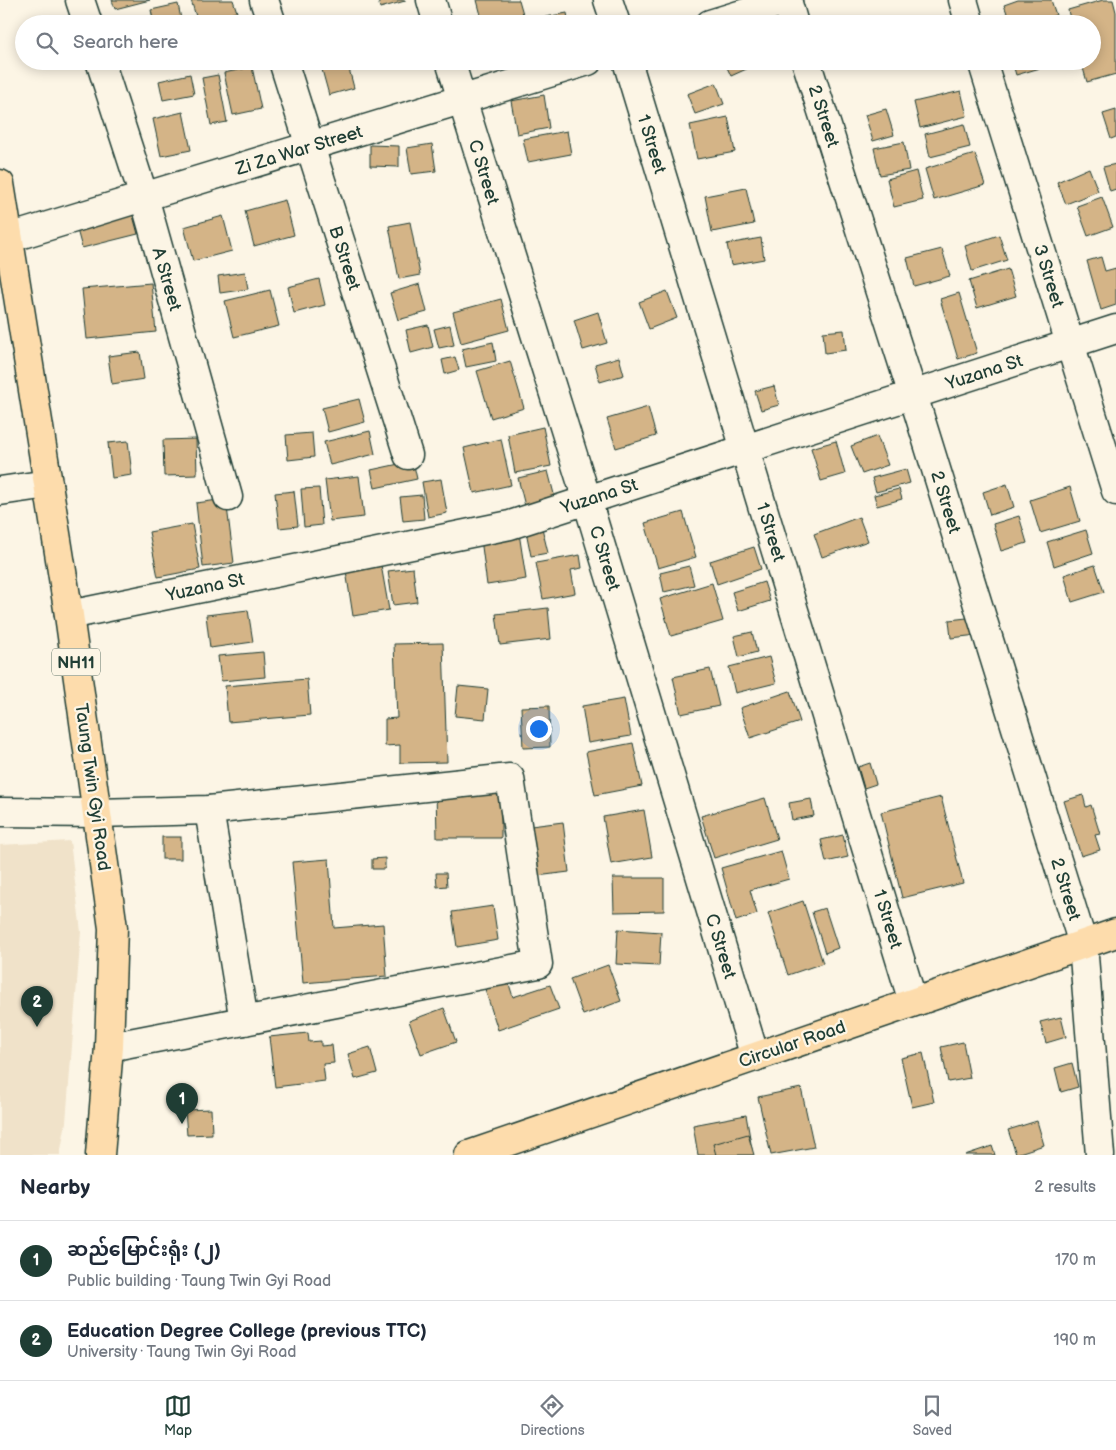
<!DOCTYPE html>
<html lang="en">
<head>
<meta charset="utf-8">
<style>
  :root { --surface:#fff; --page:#f2f2f3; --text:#1f2937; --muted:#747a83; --line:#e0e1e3; --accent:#1f3d34 }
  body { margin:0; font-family:"Balsamiq Sans","Noto Sans Myanmar",sans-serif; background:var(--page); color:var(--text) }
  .you { position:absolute; left:538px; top:728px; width:18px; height:18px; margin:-12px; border:4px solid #fff; border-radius:50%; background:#1a73e8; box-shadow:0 0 0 8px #1a73e833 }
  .badge { display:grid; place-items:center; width:32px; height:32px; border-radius:50%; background:var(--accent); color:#fff; font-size:16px; font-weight:700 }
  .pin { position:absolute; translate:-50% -41px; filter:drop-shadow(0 1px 2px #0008) }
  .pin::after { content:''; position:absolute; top:26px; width:18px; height:15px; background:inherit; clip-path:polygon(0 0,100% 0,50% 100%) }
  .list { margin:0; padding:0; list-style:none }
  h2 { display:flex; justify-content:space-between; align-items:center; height:65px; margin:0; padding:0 20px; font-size:21px }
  h2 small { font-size:16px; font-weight:400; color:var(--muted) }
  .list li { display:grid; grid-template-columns:32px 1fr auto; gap:15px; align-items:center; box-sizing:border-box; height:80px; padding:0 20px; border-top:1px solid var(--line) }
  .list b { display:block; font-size:19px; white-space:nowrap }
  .list p { margin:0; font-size:16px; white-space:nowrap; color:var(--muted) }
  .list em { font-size:16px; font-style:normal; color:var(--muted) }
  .icon { flex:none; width:28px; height:28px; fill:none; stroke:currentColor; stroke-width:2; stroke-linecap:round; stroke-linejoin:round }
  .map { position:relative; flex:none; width:1116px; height:1155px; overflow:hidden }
  .search { position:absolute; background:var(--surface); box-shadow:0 2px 12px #0003; left:15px; right:15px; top:15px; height:55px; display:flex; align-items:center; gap:12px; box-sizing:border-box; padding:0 18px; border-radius:28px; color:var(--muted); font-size:19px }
  .sheet { height:225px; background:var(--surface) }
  nav { display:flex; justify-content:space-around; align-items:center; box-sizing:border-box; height:70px; border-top:1px solid var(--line); background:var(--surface); font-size:14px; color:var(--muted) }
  nav a { display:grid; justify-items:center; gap:2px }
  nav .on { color:var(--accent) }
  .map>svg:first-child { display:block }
  .built { fill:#f0e2c9 }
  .building { fill:#d4b487; stroke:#1f3d34 }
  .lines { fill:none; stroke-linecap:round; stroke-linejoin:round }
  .minor-casing { stroke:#1f3d34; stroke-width:31 }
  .major-casing { stroke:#1f3d34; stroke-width:31 }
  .highway-casing { stroke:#1f3d34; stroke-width:31 }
  .minor { stroke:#fcf5e5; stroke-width:28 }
  .major { stroke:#fddcac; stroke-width:28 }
  .highway { stroke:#fddcac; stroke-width:28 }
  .labels { text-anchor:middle; stroke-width:4.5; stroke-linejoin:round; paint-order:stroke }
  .shield { fill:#fcf5e5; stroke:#617469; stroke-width:1 }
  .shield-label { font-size:16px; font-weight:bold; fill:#1f3d34 }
  .street-label { font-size:18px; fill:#1f3d34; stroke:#fcf5e5 }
</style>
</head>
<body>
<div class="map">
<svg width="1116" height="1155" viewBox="0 0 1116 1155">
  <rect width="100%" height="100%" fill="#fcf5e5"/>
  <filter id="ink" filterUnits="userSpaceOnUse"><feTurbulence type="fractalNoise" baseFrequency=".02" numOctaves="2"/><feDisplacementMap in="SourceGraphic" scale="10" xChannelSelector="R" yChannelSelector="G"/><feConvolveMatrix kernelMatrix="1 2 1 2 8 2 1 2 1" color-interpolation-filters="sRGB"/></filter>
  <g filter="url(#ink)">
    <path class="built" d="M70 841 81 932 66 1122 60 1155H0V845Z"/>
    <g class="building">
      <path d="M112 0H150L115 9Z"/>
      <path d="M191 0H233L237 12 198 23Z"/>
      <path d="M378 0H405V1L380 8Z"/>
      <path d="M477 0H519L523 14 483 23Z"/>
      <path d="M1018 0H1051L1056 15 1030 24H1011L1004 5Z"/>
      <path d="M1103 0H1113L1116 12V74L1087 82 1081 61H1092V24H1071L1068 10Z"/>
      <path d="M178 4 182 24H154L151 10Z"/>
      <path d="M567 13 569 24H536L535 19Z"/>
      <path d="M162 61H189L190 62 163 67Z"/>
      <path d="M342 61H347L354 88 329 95 321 66Z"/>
      <path d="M724 61H764L731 76Z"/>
      <path d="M1012 61H1046L1047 66 1016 75Z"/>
      <path d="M252 67 261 109 233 115 224 73Z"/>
      <path d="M190 74 194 94 163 100 159 81Z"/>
      <path d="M218 75 227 122 211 125 202 78Z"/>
      <path d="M716 83 724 104 695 114 687 94Z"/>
      <path d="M961 91 967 116 920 128 914 102Z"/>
      <path d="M544 95 549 128 517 134 511 101Z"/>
      <path d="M886 109 894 135 873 141 865 115Z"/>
      <path d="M1116 110V137L1111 139 1103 114Z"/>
      <path d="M183 112 191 150 161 156 153 119Z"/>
      <path d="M728 117 735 152 697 159 690 125Z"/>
      <path d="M964 124 970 147 930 157 925 134Z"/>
      <path d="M567 131 571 154 528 162 523 139Z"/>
      <path d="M904 142 909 170 880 175 874 148Z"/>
      <path d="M432 144 436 171 411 174 407 148Z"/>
      <path d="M370 145 399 146V167L370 166Z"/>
      <path d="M975 154 985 185 934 200 925 169Z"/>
      <path d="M1116 164V189L1110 191 1103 167Z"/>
      <path d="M1089 168 1098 191 1066 204 1057 182Z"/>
      <path d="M916 171 923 200 894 207 887 179Z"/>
      <path d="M746 188 754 224 712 232 705 196Z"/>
      <path d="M1102 197 1113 227 1088 236 1077 206Z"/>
      <path d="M285 200 294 235 254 246 245 211Z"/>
      <path d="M132 212 138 234 82 248 76 226Z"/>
      <path d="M223 216 232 251 193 261 184 227Z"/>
      <path d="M410 222 420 275 399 279 389 226Z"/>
      <path d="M999 235 1007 260 972 271 965 246Z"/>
      <path d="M761 238 764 259 731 265 727 244Z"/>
      <path d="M942 249 950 276 914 286 907 258Z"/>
      <path d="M1101 257 1105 271 1116 268V305L1101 310 1087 261Z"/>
      <path d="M1008 269 1016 296 977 308 969 281Z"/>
      <path d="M245 272 248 289 220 293 218 276Z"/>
      <path d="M319 279 325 305 294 313 288 287Z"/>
      <path d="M151 283 156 332 87 339 82 289Z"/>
      <path d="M420 284 427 312 398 320 390 293Z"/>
      <path d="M270 290 279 326 234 337 225 301Z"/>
      <path d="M667 291 677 318 649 329 639 302Z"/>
      <path d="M959 293 977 353 958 359 940 299Z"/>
      <path d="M501 299 509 330 461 343 453 312Z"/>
      <path d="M598 312 607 343 583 350 574 320Z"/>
      <path d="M428 325 433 347 411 353 406 330Z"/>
      <path d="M450 325 454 345 439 348 434 329Z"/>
      <path d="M844 330 846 350 825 353 823 332Z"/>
      <path d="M493 342 496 361 466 367 462 349Z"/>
      <path d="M140 352 144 379 112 384 108 356Z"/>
      <path d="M455 357 459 370 445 374 442 360Z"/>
      <path d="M619 357 624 375 600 382 595 364Z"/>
      <path d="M510 361 524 408 491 418 477 371Z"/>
      <path d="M774 386 779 405 761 410 755 391Z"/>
      <path d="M359 399 365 422 328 432 322 408Z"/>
      <path d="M648 407 656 436 616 448 607 419Z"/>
      <path d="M543 427 551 466 515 473 508 435Z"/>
      <path d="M370 431 375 454 330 465 324 442Z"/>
      <path d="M312 433 314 457 288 460 286 435Z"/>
      <path d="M877 436 888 465 862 474 851 446Z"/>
      <path d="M196 439 197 475 164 476 163 440Z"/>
      <path d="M501 439 511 485 474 493 464 448Z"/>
      <path d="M128 441 132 475 112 478 108 443Z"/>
      <path d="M836 441 845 474 821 481 811 448Z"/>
      <path d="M413 461 417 479 375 488 371 470Z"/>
      <path d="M906 469 910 483 876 492 872 478Z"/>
      <path d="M548 471 555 498 525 506 518 478Z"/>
      <path d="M359 476 364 517 330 521 325 480Z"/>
      <path d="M441 479 447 513 428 517 422 482Z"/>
      <path d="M1007 484 1014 507 990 515 983 492Z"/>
      <path d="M1070 487 1080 521 1040 533 1030 500Z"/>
      <path d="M319 488 322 525 304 527 301 489Z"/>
      <path d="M899 489 902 499 877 506 874 495Z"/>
      <path d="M294 491 298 526 279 528 275 493Z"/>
      <path d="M422 495 424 519 403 521 400 497Z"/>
      <path d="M226 499 234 563 203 567 196 503Z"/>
      <path d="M683 512 696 557 658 568 645 523Z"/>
      <path d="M1019 516 1027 543 1001 551 993 524Z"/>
      <path d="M859 517 868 541 822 557 814 534Z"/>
      <path d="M192 524 200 569 158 577 149 532Z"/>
      <path d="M542 528 548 553 531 556 526 531Z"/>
      <path d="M1086 530 1093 553 1054 566 1047 542Z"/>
      <path d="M519 533 526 579 487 585 481 539Z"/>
      <path d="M754 547 761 569 717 584 710 561Z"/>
      <path d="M580 555 582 568 571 570 575 593 543 599 536 563Z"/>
      <path d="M380 559 389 610 353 616 345 564Z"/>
      <path d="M1095 565 1104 592 1072 602 1064 575Z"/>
      <path d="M689 566 694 585 664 592 660 573Z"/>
      <path d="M413 568 417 602 393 605 388 571Z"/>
      <path d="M764 582 770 601 738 611 732 592Z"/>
      <path d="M712 583 723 621 671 636 660 599Z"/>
      <path d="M548 608 551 639 500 645 496 614Z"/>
      <path d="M248 610 253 642 210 648 206 615Z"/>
      <path d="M976 617 977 635 951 638 949 620Z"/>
      <path d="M752 632 757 652 739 657 734 636Z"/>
      <path d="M443 643 447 762 400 763V745L385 746V719L397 718 394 644Z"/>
      <path d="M263 652 265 677 221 681 218 656Z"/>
      <path d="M769 657 776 683 735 693 729 667Z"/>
      <path d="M710 669 719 706 681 714 673 677Z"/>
      <path d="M307 679 310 715 228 722 225 686Z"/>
      <path d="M458 686 488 689 485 719 455 716Z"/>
      <path d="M790 691 800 722 750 738 740 708Z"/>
      <path d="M624 699 631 736 588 743 582 706Z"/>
      <path d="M549 706 550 747 523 748 521 707Z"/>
      <path d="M633 743 642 786 595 795 586 752Z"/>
      <path d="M870 763 876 784 864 788 858 767Z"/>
      <path d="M436 789H501V838H437Z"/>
      <path d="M1083 795 1086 807 1091 805 1100 834 1095 835 1100 850 1081 856 1064 801Z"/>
      <path d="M941 797 963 883 902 898 881 812Z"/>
      <path d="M765 798 777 839 714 858 701 816Z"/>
      <path d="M811 799 814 816 792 820 789 803Z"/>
      <path d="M644 810 652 857 611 864 603 817Z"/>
      <path d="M563 822 569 872 537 876 531 826Z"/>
      <path d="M843 835 848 857 826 862 821 840Z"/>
      <rect x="162" y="837" width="19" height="22"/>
      <path d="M781 851 789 879 750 890 757 914 736 921 721 868Z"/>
      <path d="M385 858V869H372V859Z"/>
      <path d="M329 859 334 928 383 924 387 976 303 983 292 862Z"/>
      <path d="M436 873H446L447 886 437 887Z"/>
      <path d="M613 878H664V911L614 912Z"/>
      <path d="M803 901 823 963 788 975 768 913Z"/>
      <path d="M493 906 498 940 457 947 452 912Z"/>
      <path d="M825 908 838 948 825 953 812 912Z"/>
      <path d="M618 929 661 932 659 966 616 964Z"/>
      <path d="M608 965 621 1001 583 1015 570 979Z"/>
      <path d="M508 981 513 997 550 985 559 1009 498 1030 485 989Z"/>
      <path d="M444 1008 456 1042 421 1054 409 1021Z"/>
      <path d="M1061 1017 1066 1037 1046 1043 1040 1022Z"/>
      <path d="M308 1033 309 1042 321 1041V1046L332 1045 334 1063 323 1064 325 1081 275 1087 269 1037Z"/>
      <path d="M963 1042 970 1078 948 1082 941 1047Z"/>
      <path d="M370 1047 377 1073 355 1079 348 1054Z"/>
      <path d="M923 1053 934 1102 912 1107 901 1058Z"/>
      <path d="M1072 1063 1078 1087 1061 1092 1055 1068Z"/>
      <path d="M801 1088 814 1147 771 1155 758 1097Z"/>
      <path d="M211 1109 212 1134 187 1135 185 1110Z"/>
      <path d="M746 1115 753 1155H698L693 1125Z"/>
      <path d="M1037 1121 1044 1145 1016 1154 1008 1130Z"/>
      <path d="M748 1134 754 1155H716L713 1144Z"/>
      <path d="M992 1146 995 1155H965Z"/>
    </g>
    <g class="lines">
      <g class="minor-casing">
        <g id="minor">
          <path d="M80 0 88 24"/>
          <path d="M264 0 272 24"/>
          <path d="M431 0 438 24"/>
          <path d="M608 0 616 24"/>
          <path d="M787 0 794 24"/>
          <path d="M963 0 970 24"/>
          <path d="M710 24 788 0"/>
          <path d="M100 61 144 197 228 497"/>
          <path d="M283 61 408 455"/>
          <path d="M450 61 587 500 755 1057"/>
          <path d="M627 61 913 1002"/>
          <path d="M806 61 913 395 1083 944 1100 1155"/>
          <path d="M982 61 1116 491"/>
          <path d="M9 238 588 61"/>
          <path d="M0 491 48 484"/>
          <path d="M69 615 510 525 1116 329"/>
          <path d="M209 810 244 1021"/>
          <path d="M0 812 97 813 209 810 510 778 538 964 109 1047"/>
        </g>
      </g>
      <g class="major-casing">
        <path id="major" d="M469 1155 1116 933"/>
      </g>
      <g class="highway-casing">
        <path id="highway" d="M0 184 69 615 113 928 109 1047 100 1155"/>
      </g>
      <use href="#minor" class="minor"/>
      <use href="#major" class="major"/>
      <use href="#highway" class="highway"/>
    </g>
  </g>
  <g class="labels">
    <rect class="shield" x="52" y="648.5" width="48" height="27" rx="4"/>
    <g class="shield-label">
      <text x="76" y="668">NH11</text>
    </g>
    <g class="street-label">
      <text transform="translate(824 116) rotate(72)" y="6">2 Street</text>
      <text transform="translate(652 144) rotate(73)" y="6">1 Street</text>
      <text transform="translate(299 150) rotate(-17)" y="6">Zi Za War Street</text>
      <text transform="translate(484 172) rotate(73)" y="6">C Street</text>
      <text transform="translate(345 258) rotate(72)" y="6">B Street</text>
      <text transform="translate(1049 276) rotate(73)" y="6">3 Street</text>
      <text transform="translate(167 279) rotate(74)" y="6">A Street</text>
      <text transform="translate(984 372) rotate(-18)" y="6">Yuzana St</text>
      <text transform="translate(599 496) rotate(-18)" y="6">Yuzana St</text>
      <text transform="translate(946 502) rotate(73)" y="6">2 Street</text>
      <text transform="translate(771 532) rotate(73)" y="6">1 Street</text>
      <text transform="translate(605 558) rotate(73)" y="6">C Street</text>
      <text transform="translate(205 587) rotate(-12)" y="6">Yuzana St</text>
      <text transform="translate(93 787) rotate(82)" y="6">Taung Twin Gyi Road</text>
      <text transform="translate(1066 889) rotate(73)" y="6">2 Street</text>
      <text transform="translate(888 919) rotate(73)" y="6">1 Street</text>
      <text transform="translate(721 946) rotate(73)" y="6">C Street</text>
      <text transform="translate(792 1044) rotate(-19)" y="6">Circular Road</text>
    </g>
  </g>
</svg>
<div class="you"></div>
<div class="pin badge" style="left:182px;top:1124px">1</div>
<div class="pin badge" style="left:37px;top:1027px">2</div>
<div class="search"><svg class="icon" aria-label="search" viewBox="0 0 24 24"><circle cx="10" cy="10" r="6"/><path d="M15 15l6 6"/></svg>Search here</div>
</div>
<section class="sheet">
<h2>Nearby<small>2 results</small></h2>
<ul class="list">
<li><span class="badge">1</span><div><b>ဆည်မြောင်းရုံး (၂)</b><p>Public building · Taung Twin Gyi Road</p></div><em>170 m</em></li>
<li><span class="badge">2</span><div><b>Education Degree College (previous TTC)</b><p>University · Taung Twin Gyi Road</p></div><em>190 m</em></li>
</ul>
</section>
<nav>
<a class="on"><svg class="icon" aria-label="map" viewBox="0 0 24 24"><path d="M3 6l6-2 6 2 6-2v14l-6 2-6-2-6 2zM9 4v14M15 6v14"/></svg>Map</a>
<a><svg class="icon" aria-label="directions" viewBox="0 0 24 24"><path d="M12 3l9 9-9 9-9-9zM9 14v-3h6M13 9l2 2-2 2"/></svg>Directions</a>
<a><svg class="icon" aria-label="saved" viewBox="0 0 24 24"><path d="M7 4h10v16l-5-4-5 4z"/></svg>Saved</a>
</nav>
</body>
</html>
